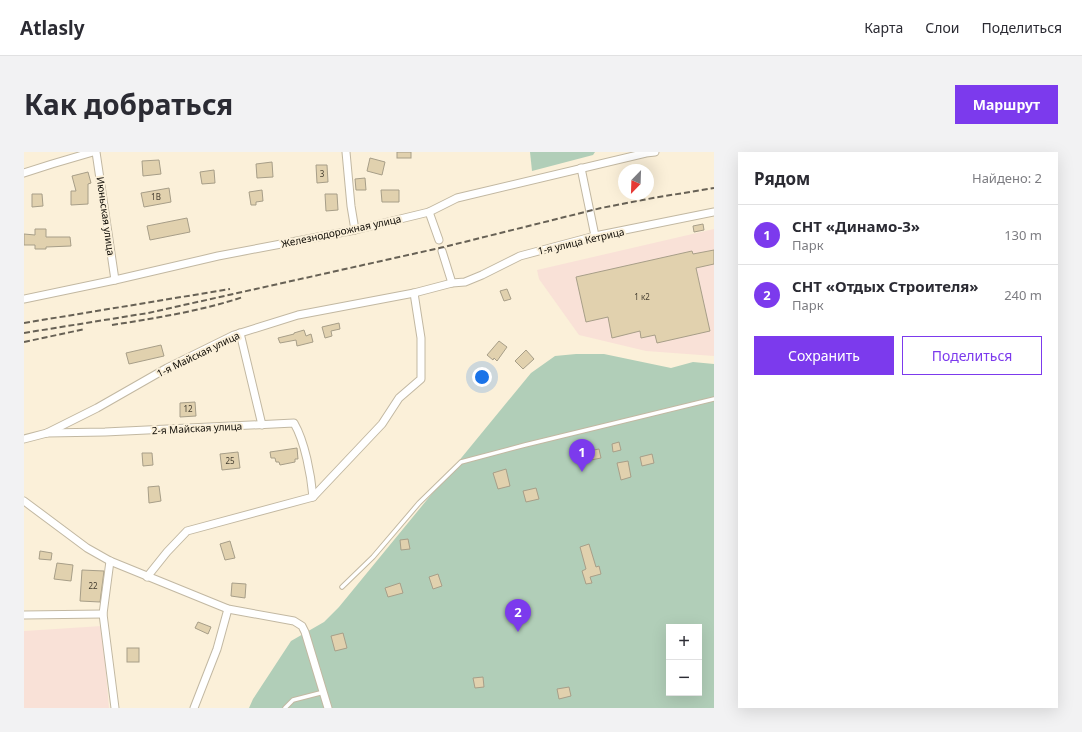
<!DOCTYPE html>
<html lang="ru">
<head>
<meta charset="utf-8">
<style>
  :root { --surface:#fff; --page:#f2f2f3; --text:#2b2b33; --muted:#7c7c81; --line:#e1e1e2; --accent:#7c3aed }
  body { margin:0; font-family:"Noto Sans",sans-serif; background:var(--page); color:var(--text) }
  .controls { position:absolute; right:12px; bottom:12px; display:grid; overflow:hidden; border-radius:0px; box-shadow:0 4px 16px #0002 }
  .controls button { width:36px; height:36px; display:grid; place-items:center; padding:0; border:0; border-bottom:1px solid var(--line); background:var(--surface); color:var(--text); font:20px sans-serif }
  .compass { position:absolute; left:594px; top:12px; width:36px; height:36px; border-radius:50%; background:var(--surface); box-shadow:0 4px 16px #0002; rotate:203deg }
  .you { position:absolute; left:458px; top:225px; width:14px; height:14px; margin:-10px; border:3px solid #fff; border-radius:50%; background:#1a73e8; box-shadow:0 0 0 6px #1a73e833 }
  .badge { display:grid; place-items:center; width:26px; height:26px; border-radius:50%; background:var(--accent); color:#fff; font-size:13px; font-weight:700 }
  .pin { position:absolute; translate:-50% -33px; filter:drop-shadow(0 1px 2px #0008) }
  .pin::after { content:''; position:absolute; top:21px; width:14px; height:12px; background:inherit; clip-path:polygon(0 0,100% 0,50% 100%) }
  .list { margin:0; padding:0; list-style:none }
  h2 { display:flex; justify-content:space-between; align-items:center; height:52px; margin:0; padding:0 16px; font-size:17px }
  h2 small { font-size:13px; font-weight:400; color:var(--muted) }
  .list li { display:grid; grid-template-columns:26px 1fr auto; gap:12px; align-items:center; box-sizing:border-box; height:60px; padding:0 16px; border-top:1px solid var(--line) }
  .list b { display:block; font-size:15px; white-space:nowrap }
  .list p { margin:0; font-size:13px; white-space:nowrap; color:var(--muted) }
  .list em { font-size:13px; font-style:normal; color:var(--muted) }
  .actions { display:flex; gap:8px; padding:12px 16px }
  .actions a { flex:1; padding:9px 0; border:1px solid var(--accent); border-radius:0px; text-align:center; font-size:14px; color:var(--accent) }
  .actions .main { background:var(--accent); color:#fff }
  .map { position:relative; flex:none; width:690px; height:556px; overflow:hidden; border-radius:0px }
  header { display:flex; align-items:center; gap:24px; box-sizing:border-box; height:56px; padding:0 20px; background:var(--surface); border-bottom:1px solid var(--line) }
  header strong { font-size:19px }
  nav { display:flex; gap:22px; margin-inline-start:auto; font-size:14px }
  .intro { display:flex; align-items:center; justify-content:space-between; box-sizing:border-box; height:96px; padding:0 24px }
  h1 { margin:0; font-size:28px }
  .button { padding:10px 18px; border-radius:0px; background:var(--accent); color:#fff; font-size:14px; font-weight:700 }
  main { display:flex; gap:24px; padding:0 24px }
  aside { flex:1; background:var(--surface); border-radius:0px; box-shadow:0 4px 16px #0002 }
  .map>svg:first-child { display:block }
  .industrial { fill:#f9e1d7 }
  .green { fill:#b1ceb8; fill-rule:evenodd }
  .building { fill:#e1d1ae; stroke:#a79e88 }
  .lines { fill:none; stroke-linecap:round; stroke-linejoin:round }
  .lane-casing { stroke:#c2b8a2; stroke-width:5.5 }
  .street-casing { stroke:#c2b8a2; stroke-width:9 }
  .lane { stroke:#fff; stroke-width:3.5 }
  .street { stroke:#fff; stroke-width:7 }
  .rail { stroke:#676155; stroke-width:2; stroke-dasharray:6 3; stroke-linecap:butt }
  .labels { text-anchor:middle; stroke-width:4; stroke-linejoin:round; paint-order:stroke }
  .number-label { font-size:8px; fill:#433c2f }
  .street-label { font-size:10px; fill:#0e0b05; stroke:#fbf0d9 }
</style>
</head>
<body>
<header>
<strong>Atlasly</strong>
<nav><a>Карта</a><a>Слои</a><a>Поделиться</a></nav>
</header>
<div class="intro"><h1>Как добраться</h1><a class="button">Маршрут</a></div>
<main>
<div class="map">
<svg width="690" height="556" viewBox="0 0 690 556">
  <rect width="100%" height="100%" fill="#fbf0d9"/>
  <g class="industrial">
    <path d="M690 77V204L622 199 555 183 515 127 513 118Z"/>
    <path d="M78 474 85 556H0V479Z"/>
  </g>
  <g class="green">
    <path d="M506 0H571L569 3 508 19Z"/>
    <path d="M552 202H580L647 216 669 210 690 212V556H225L229 547 267 489 300 470 315 455 507 221 531 204ZM645 475H675V541H645Z"/>
  </g>
  <g class="building">
    <rect x="373" y="0" width="14" height="6"/>
    <path d="M346 6 361 10 358 23 343 19Z"/>
    <path d="M135 8 137 22 119 24 118 9Z"/>
    <path d="M248 10 249 25 233 26 232 12Z"/>
    <path d="M292 13H303L304 30 293 31Z"/>
    <path d="M190 18 191 31 178 32 176 20Z"/>
    <path d="M64 20 67 31 64 32V52L47 53V39H52L48 24Z"/>
    <path d="M341 26 342 38H332L331 27Z"/>
    <path d="M145 36 147 50 120 55 117 41Z"/>
    <path d="M238 38 239 49 232 50V53H227L225 40Z"/>
    <path d="M357 38H375V50H358Z"/>
    <path d="M8 42H18L19 54 8 55Z"/>
    <path d="M301 42H313L314 58 302 59Z"/>
    <path d="M163 66 166 80 126 88 123 74Z"/>
    <path d="M679 72 680 78 670 80 669 74Z"/>
    <path d="M11 77H22V85H46L47 94 22 95V97H11V93H0V82L11 83Z"/>
    <path d="M690 98V112L672 116 686 179 633 191 631 183 617 186 616 179 588 186 584 165 562 170 552 125 668 99 669 102Z"/>
    <path d="M483 137 487 147 480 149 476 139Z"/>
    <path d="M315 171 316 177 307 179 308 184 301 186 298 175Z"/>
    <path d="M280 178 282 184 287 182 289 190 273 194 272 188 256 191 254 186 270 182V181Z"/>
    <path d="M475 189 483 195 473 209 470 206 469 208 463 203Z"/>
    <path d="M137 193 140 204 105 212 102 201Z"/>
    <path d="M502 198 510 207 499 217 491 209Z"/>
    <path d="M171 250 172 264 156 265V251Z"/>
    <path d="M595 290 597 298 589 300 588 292Z"/>
    <path d="M273 296 274 307H271V310L256 313 255 310H252L251 306H247L246 300Z"/>
    <path d="M575 297 577 306 567 308 565 299Z"/>
    <path d="M214 300 216 316 198 318 196 302Z"/>
    <path d="M118 301H128L129 313 119 314Z"/>
    <path d="M628 302 630 311 618 314 616 305Z"/>
    <path d="M604 309 607 325 597 328 593 311Z"/>
    <path d="M482 317 486 334 474 337 469 321Z"/>
    <path d="M135 334 137 349 125 351 124 335Z"/>
    <path d="M512 336 515 347 502 350 499 339Z"/>
    <path d="M384 387 386 397 377 398 376 388Z"/>
    <path d="M206 389 211 406 201 408 196 392Z"/>
    <path d="M565 392 572 415 575 414 577 422 566 425 568 431 562 432 558 419 562 417 556 395Z"/>
    <path d="M16 399 28 401 27 408 15 407Z"/>
    <path d="M33 411 49 413 47 429 30 427Z"/>
    <path d="M58 418 80 419 76 450 56 449Z"/>
    <path d="M414 422 418 434 409 437 405 425Z"/>
    <path d="M208 431 222 432 221 446 207 444Z"/>
    <path d="M376 431 379 441 364 445 361 436Z"/>
    <path d="M174 470 187 475 184 482 171 476Z"/>
    <path d="M319 481 323 496 311 499 307 484Z"/>
    <rect x="103" y="496" width="12" height="14"/>
    <path d="M459 525 460 535 451 536 449 526Z"/>
    <path d="M545 535 547 544 535 547 533 537Z"/>
  </g>
  <g class="lines">
    <g class="lane-casing">
      <g id="lane">
        <path d="M318 435 349 405 395 351 437 310 501 293 690 247"/>
        <path d="M261 556 269 548 300 540"/>
      </g>
    </g>
    <g class="street-casing">
      <g id="street">
        <path d="M72 0 91 128"/>
        <path d="M322 0 327 54 331 78"/>
        <path d="M557 16 571 84"/>
        <path d="M0 21 28 12 69 0"/>
        <path d="M405 60 415 88"/>
        <path d="M418 99 428 131"/>
        <path d="M0 147 91 128 194 104 331 78 405 60 433 46 622 1 631 0"/>
        <path d="M216 181 238 273"/>
        <path d="M23 281 73 256 143 216 210 183 274 163 390 141 428 131 441 130 458 123 496 104 571 84 690 60"/>
        <path d="M0 287 23 281 81 280 270 271C281 290 287 323 289 345"/>
        <path d="M0 349 63 396 86 409 204 457 270 469 278 474 281 480 304 556"/>
        <path d="M86 409 79 462 91 556"/>
        <path d="M123 425 143 400 163 379 289 345 358 272 375 246 397 227V186L390 141"/>
        <path d="M0 463 79 462"/>
        <path d="M170 556 193 497 204 457"/>
      </g>
    </g>
    <use href="#lane" class="lane"/>
    <use href="#street" class="street"/>
    <g class="rail">
      <path d="M0 171 206 137"/>
      <path d="M88 173C132 166 177 159 219 145"/>
      <path d="M0 181 124 161 420 95 577 56 629 46 690 36"/>
      <path d="M0 190 61 177"/>
    </g>
  </g>
  <g class="labels">
    <g class="number-label">
      <text x="298" y="25">3</text>
      <text x="132" y="48">1В</text>
      <text x="618" y="148">1 к2</text>
      <text x="164" y="260">12</text>
      <text x="206" y="312">25</text>
      <text x="69" y="437">22</text>
    </g>
    <g class="street-label">
      <text transform="translate(82 64) rotate(82)" y="4">Июньская улица</text>
      <text transform="translate(317 79) rotate(-12)" y="4">Железнодорожная улица</text>
      <text transform="translate(557 89) rotate(-13)" y="4">1-я улица Кетрица</text>
      <text transform="translate(174 202) rotate(-26)" y="4">1-я Майская улица</text>
      <text transform="translate(173 276) rotate(-3)" y="4">2-я Майская улица</text>
    </g>
  </g>
</svg>
<div class="controls">
<button>+</button>
<button>−</button>
</div>
<svg class="compass" viewBox="-18 -18 36 36"><path d="M0-13l5 13h-10z" fill="#e53935"/><path d="M0 13l5-13h-10z" fill="#7c7c81"/></svg>
<div class="you"></div>
<div class="pin badge" style="left:558px;top:320px">1</div>
<div class="pin badge" style="left:494px;top:480px">2</div>
</div>
<aside>
<h2>Рядом<small>Найдено: 2</small></h2>
<ul class="list">
<li><span class="badge">1</span><div><b>СНТ «Динамо-3»</b><p>Парк</p></div><em>130 m</em></li>
<li><span class="badge">2</span><div><b>СНТ «Отдых Строителя»</b><p>Парк</p></div><em>240 m</em></li>
</ul>
<div class="actions"><a class="main">Сохранить</a><a>Поделиться</a></div>
</aside>
</main>
</body>
</html>
